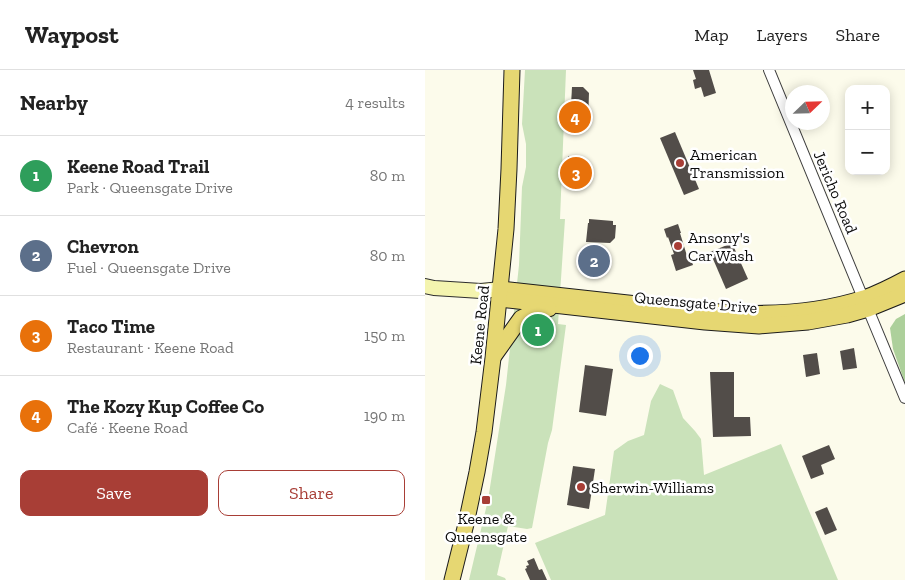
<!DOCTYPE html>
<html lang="en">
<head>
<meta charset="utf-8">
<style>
  :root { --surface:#fff; --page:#f2f2f2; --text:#222; --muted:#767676; --line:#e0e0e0; --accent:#a83e36 }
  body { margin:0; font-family:"Zilla Slab",serif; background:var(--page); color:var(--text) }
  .controls { position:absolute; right:15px; top:15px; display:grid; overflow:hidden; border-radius:10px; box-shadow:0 2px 12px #0003 }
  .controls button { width:45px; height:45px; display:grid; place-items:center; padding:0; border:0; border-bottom:1px solid var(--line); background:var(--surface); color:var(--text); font:25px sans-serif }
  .compass { position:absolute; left:360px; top:15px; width:45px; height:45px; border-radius:50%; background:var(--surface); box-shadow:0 2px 12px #0003; rotate:67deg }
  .you { position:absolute; left:214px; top:285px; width:18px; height:18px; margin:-12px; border:4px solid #fff; border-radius:50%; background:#1a73e8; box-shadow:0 0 0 8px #1a73e833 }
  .badge { display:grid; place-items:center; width:32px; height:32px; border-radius:50%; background:var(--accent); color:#fff; font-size:16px; font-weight:700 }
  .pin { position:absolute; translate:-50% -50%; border:2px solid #fff; box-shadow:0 1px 5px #0006 }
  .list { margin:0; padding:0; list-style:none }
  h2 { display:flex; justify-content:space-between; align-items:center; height:65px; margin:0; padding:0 20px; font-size:21px }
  h2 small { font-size:16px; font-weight:400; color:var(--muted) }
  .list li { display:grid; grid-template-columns:32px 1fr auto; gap:15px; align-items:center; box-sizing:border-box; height:80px; padding:0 20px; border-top:1px solid var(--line) }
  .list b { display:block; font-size:19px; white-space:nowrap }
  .list p { margin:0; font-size:16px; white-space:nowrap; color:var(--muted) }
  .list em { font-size:16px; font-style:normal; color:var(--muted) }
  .actions { display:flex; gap:10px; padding:15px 20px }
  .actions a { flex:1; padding:11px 0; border:1px solid var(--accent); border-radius:10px; text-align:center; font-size:18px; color:var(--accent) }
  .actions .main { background:var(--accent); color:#fff }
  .map { position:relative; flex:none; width:480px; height:510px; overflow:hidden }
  header { display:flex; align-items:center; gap:30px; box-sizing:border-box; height:70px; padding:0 25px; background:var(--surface); border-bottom:1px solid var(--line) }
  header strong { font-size:24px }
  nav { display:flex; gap:28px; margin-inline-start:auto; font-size:18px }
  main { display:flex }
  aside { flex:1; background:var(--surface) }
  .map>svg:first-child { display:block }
  .green { fill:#cae2ba }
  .forest { fill:#add09b }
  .building { fill:#524d49 }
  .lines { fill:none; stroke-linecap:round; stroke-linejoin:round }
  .street-casing { stroke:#3e3e3e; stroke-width:12 }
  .secondary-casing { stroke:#2d2d2d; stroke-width:16 }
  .primary-casing { stroke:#1c1c1c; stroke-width:17 }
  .street { stroke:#fff; stroke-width:10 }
  .secondary { stroke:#f4f4af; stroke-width:14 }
  .primary { stroke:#e6d772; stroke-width:15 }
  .poi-dot { fill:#a83e36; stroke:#fff; stroke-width:2 }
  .labels { text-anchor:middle; stroke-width:5; stroke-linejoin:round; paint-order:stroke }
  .poi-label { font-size:16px; fill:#0b0b0b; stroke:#fff; text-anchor:start }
  .street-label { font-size:16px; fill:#0b0b0b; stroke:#fff }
</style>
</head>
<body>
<header>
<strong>Waypost</strong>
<nav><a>Map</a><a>Layers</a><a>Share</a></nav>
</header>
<main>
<aside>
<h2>Nearby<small>4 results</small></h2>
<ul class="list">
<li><span class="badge" style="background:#2e9e5b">1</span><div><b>Keene Road Trail</b><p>Park · Queensgate Drive</p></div><em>80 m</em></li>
<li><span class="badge" style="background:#5c6f8a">2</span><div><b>Chevron</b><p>Fuel · Queensgate Drive</p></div><em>80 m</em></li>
<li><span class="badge" style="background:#e8710a">3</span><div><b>Taco Time</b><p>Restaurant · Keene Road</p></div><em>150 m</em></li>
<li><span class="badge" style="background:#e8710a">4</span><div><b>The Kozy Kup Coffee Co</b><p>Café · Keene Road</p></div><em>190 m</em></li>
</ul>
<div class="actions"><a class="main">Save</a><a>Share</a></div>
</aside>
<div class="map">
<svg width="480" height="510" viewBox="0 0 480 510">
  <rect width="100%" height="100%" fill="#fcfbeb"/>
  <g class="green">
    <path d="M100 0H141L135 149H140L133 254 141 255 127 360 123 373 107 458 102 459 83 456 72 505 80 508 81 510H44L63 430 81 315 94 195 97 117 101 97V74L97 54Z"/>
    <path d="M235 314 248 320 258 348 270 361 276 369 279 405 356 374 413 510H126L110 473 180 445 189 381 203 371 219 365 226 331Z"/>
  </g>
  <path class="forest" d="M480 244V313L468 279 465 258 471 249Z"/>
  <g class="building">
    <path d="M268 0H284L291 23 279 27 276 17 270 19 268 10 271 9Z"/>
    <path d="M147 17H158L164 23 163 53H145Z"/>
    <path d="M250 62 274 119 259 125 235 68Z"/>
    <path d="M143 86 157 87 156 99H158L157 118 141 117V97H143Z"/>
    <path d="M164 149 188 151V155H191L190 168 185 173 161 172 163 153H164Z"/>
    <path d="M253 154 256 163H255L262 186 265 185 268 195 251 201 246 185 249 184 243 167 242 168 239 159Z"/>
    <path d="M307 173 323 209 301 219 285 182Z"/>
    <path d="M429 278 432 298 418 300 415 281Z"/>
    <path d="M392 283 395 304 381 307 378 285Z"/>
    <path d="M160 295 188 299 181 346 154 342Z"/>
    <path d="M285 302H309V347H325L326 366 288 367Z"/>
    <path d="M404 375 410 389 396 395 399 404 386 409 377 386Z"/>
    <path d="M148 396 170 399 164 439 142 435Z"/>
    <path d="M402 437 412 460 400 465 390 442Z"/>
    <path d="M109 488 114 500 117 499 122 510H105L100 499 102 498 101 496 104 495 102 491Z"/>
  </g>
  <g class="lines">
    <g class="street-casing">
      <g id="street">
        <path d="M344 0 438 228"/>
        <path d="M443 239 480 328"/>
      </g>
    </g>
    <g class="secondary-casing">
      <path id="secondary" d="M0 216 9 218 56 221 76 219"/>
    </g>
    <g class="primary-casing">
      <g id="primary">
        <path d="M76 219C121 224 166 229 212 234 287 243 365 252 439 228 453 223 467 216 480 209"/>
        <path d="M74 229 280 252 334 256 383 252 422 245 443 239 480 224"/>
        <path d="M69 286 96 248 108 242 124 239"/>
        <path d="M27 510 41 454 52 402 59 362 68 288 81 159 84 99 87 0"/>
      </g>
    </g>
    <use href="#street" class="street"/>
    <use href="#secondary" class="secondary"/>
    <use href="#primary" class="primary"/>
  </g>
  <g class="poi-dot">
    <circle cx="255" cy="93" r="5"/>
    <circle cx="253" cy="176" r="5"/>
    <circle cx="156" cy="417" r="5"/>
    <rect x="56" y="425" width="10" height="10" rx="2.5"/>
  </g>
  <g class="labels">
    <g class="poi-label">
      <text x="265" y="90">American<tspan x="265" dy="18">Transmission</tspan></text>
      <text x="263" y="173">Ansony's<tspan x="263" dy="18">Car Wash</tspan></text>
      <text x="166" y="423">Sherwin-Williams</text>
      <text x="61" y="454" text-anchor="middle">Keene &amp;<tspan x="61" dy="18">Queensgate</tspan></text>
    </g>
    <g class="street-label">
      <text transform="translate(411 122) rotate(67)" y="6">Jericho Road</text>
      <text transform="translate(271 232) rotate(5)" y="6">Queensgate Drive</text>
      <text transform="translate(54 255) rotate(-84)" y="6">Keene Road</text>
    </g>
  </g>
</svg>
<div class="controls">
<button>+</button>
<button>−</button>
</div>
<svg class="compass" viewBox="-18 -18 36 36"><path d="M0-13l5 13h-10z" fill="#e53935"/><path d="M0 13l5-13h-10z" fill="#767676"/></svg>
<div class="you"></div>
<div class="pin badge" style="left:113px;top:260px;background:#2e9e5b">1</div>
<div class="pin badge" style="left:169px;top:191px;background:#5c6f8a">2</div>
<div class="pin badge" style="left:151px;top:103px;background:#e8710a">3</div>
<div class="pin badge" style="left:150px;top:47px;background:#e8710a">4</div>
</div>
</main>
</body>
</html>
